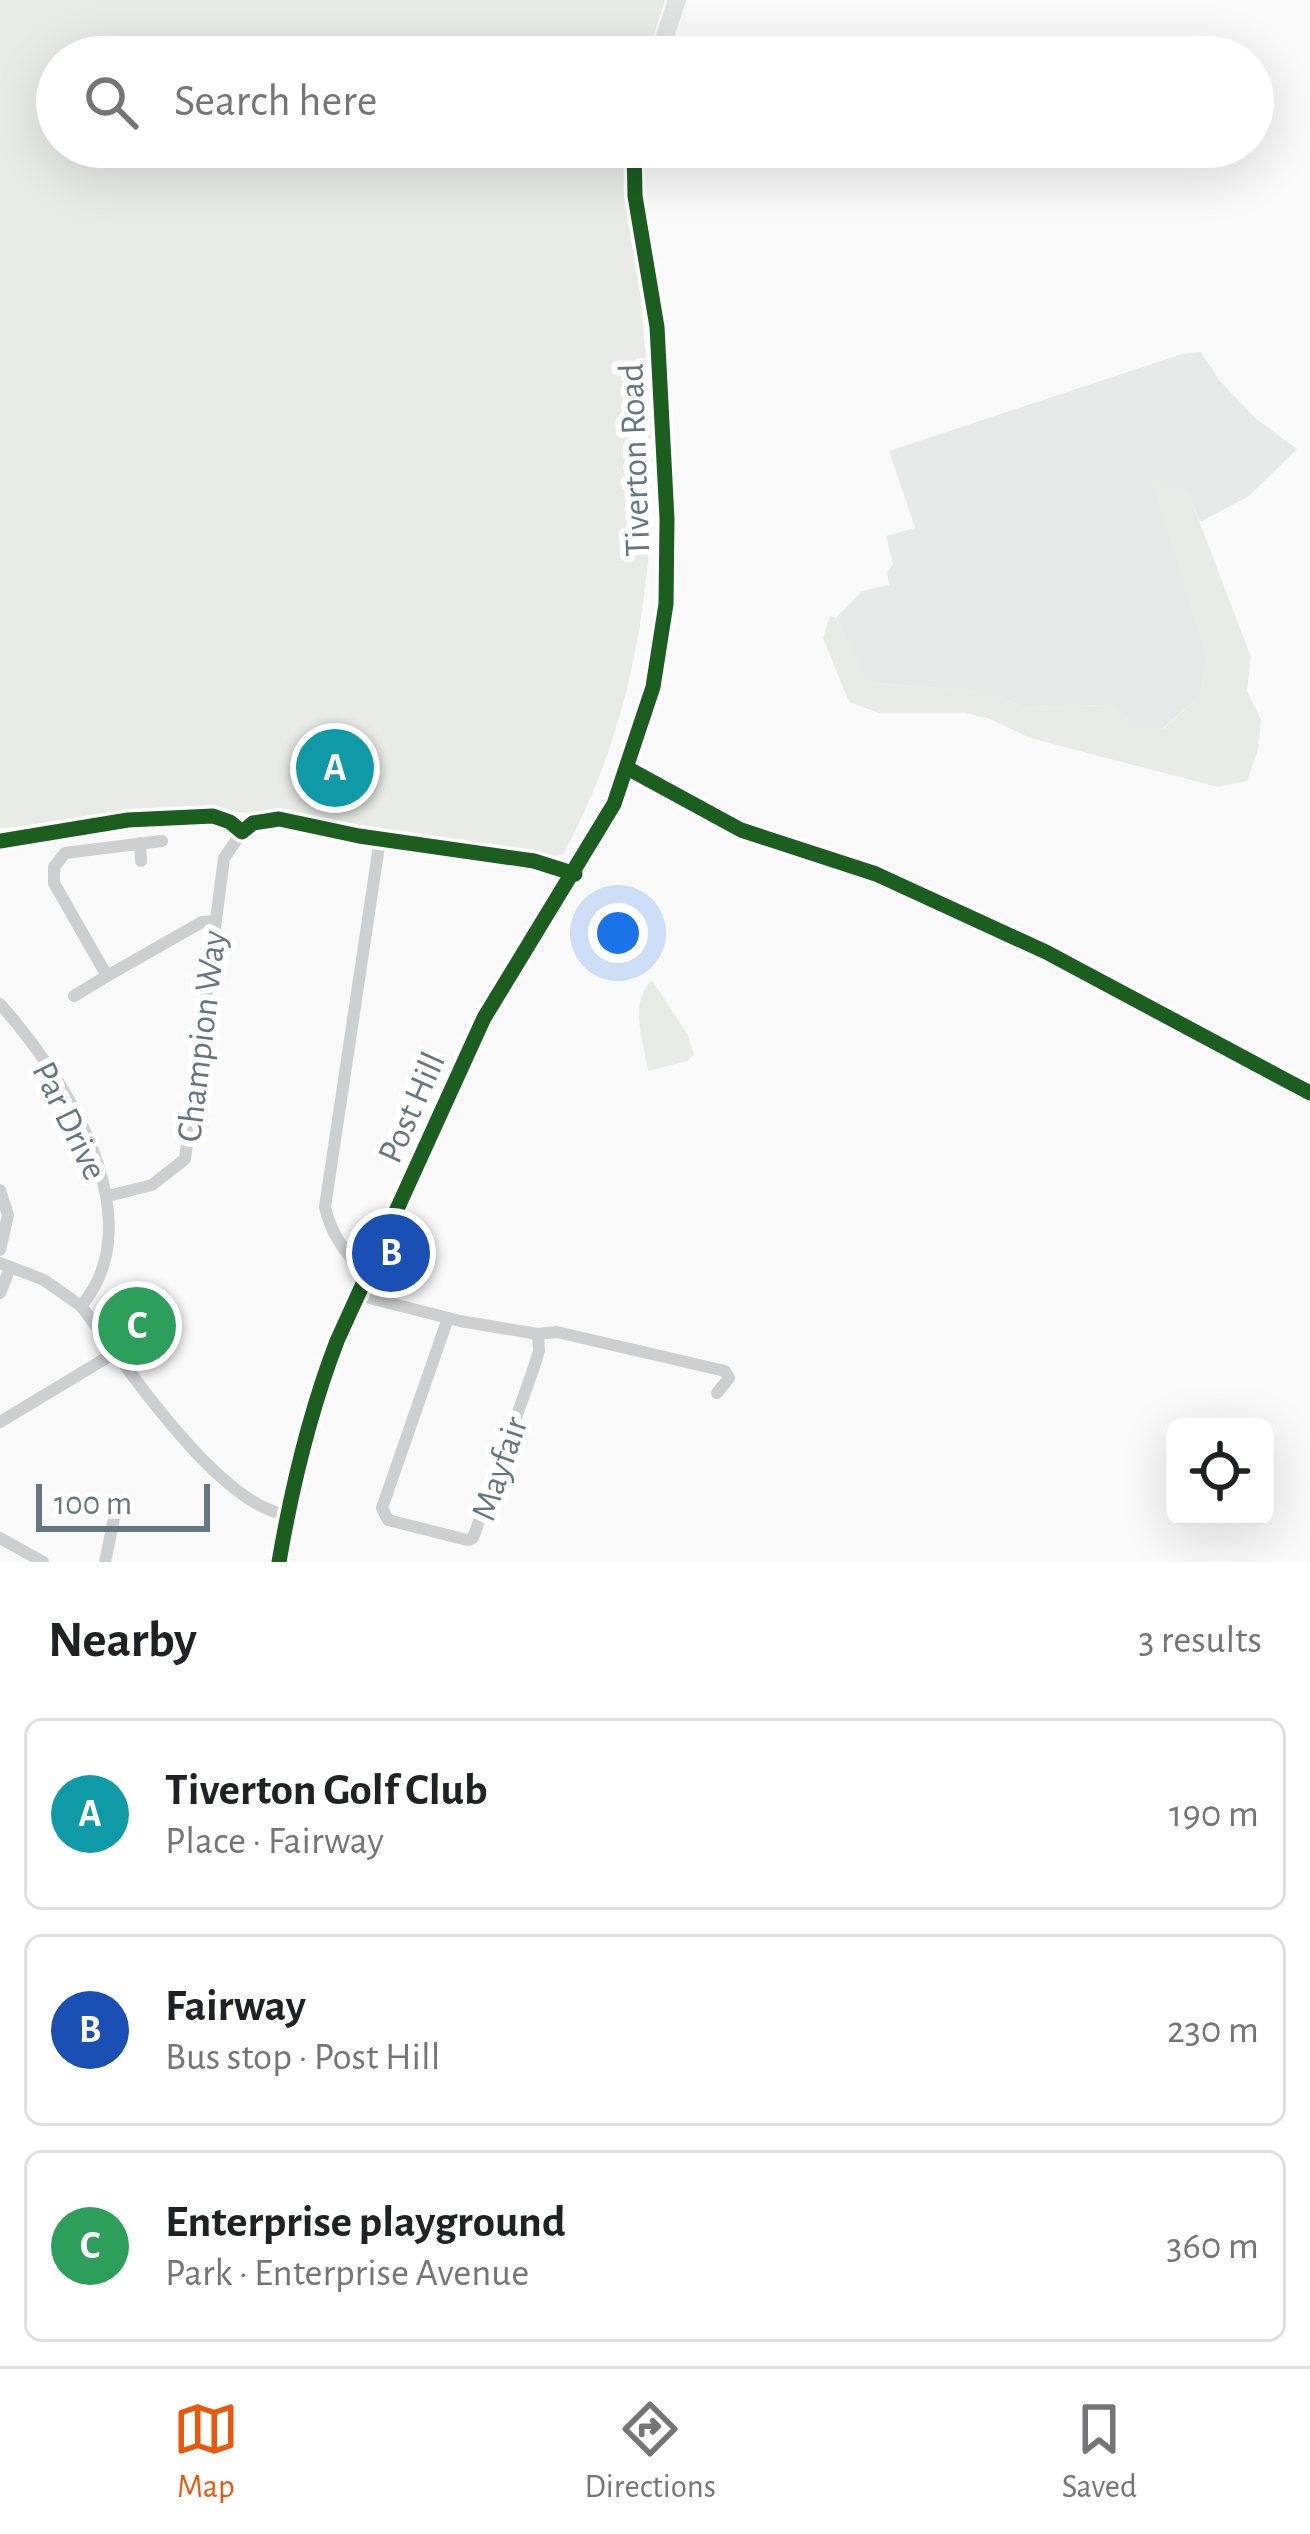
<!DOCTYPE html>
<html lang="en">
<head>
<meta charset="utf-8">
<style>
  :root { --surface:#fff; --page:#f6f6f6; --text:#202124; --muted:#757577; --line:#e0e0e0; --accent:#ea580c }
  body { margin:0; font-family:"Alegreya Sans",sans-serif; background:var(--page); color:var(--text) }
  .controls { position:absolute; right:36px; bottom:36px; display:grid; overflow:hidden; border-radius:18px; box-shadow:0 12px 48px #0002 }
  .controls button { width:108px; height:108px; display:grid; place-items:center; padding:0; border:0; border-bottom:3px solid var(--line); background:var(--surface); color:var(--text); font:60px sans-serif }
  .scale { position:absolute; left:36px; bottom:30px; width:174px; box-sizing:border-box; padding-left:12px; border:6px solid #657683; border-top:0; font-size:33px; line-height:42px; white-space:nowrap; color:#657683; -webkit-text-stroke:9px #fff; paint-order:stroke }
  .you { position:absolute; left:618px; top:933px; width:42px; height:42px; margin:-30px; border:9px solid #fff; border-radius:50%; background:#1a73e8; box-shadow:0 0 0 18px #1a73e833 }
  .badge { display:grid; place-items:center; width:78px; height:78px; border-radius:50%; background:var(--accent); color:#fff; font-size:39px; font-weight:700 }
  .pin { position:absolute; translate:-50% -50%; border:6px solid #fff; box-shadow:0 3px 12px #0006 }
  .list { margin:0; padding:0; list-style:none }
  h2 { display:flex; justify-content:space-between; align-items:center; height:156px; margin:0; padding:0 48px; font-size:51px }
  h2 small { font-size:39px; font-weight:400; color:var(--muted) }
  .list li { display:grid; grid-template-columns:78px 1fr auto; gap:36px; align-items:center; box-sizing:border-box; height:192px; margin:0 24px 24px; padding:0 24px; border:3px solid var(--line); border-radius:18px }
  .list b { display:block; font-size:45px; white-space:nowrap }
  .list p { margin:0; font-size:39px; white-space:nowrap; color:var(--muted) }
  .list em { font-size:39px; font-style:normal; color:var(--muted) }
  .icon { flex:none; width:66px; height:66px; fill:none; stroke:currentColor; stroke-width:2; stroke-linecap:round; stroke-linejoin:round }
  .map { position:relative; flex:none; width:1310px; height:1562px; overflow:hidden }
  .search { position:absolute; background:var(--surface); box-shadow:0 12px 48px #0002; left:36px; right:36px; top:36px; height:132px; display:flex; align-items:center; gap:30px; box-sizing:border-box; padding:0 42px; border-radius:66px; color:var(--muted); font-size:45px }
  .sheet { height:804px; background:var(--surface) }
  nav { display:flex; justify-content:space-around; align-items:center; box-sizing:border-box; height:168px; border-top:3px solid var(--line); background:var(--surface); font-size:33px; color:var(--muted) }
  nav a { display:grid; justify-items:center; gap:6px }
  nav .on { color:var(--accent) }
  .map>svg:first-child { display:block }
  .built { fill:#e8e9e9 }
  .green { fill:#e8ebe6 }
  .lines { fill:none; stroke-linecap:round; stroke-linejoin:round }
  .street { stroke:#cecfd0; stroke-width:12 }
  .secondary { stroke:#e1e2e2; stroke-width:18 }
  .cycleway-casing { stroke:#fff; stroke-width:22 }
  .cycleway { stroke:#1b5e20; stroke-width:15 }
  .labels { text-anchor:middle; stroke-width:12; stroke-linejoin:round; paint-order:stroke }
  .street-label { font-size:36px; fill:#657683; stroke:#fff }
</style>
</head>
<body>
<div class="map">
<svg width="1310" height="1562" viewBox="0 0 1310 1562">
  <rect width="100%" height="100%" fill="#f9f9f9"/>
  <path class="built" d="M1201 352 1220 381 1255 418 1297 449 1249 496 1200 522 1188 492 1151 477 1207 655 1201 695 1162 729 1133 723 1110 705 1022 707 991 692 877 683 866 678 836 618 862 591 889 585 887 571 893 565 886 536 915 528 889 451 1182 354Z"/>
  <g class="green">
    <path d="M0 0H665L647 57H57V147H626C621 185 631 218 636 256 641 286 642 317 645 347 663 519 648 700 563 854L547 858 242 812H156L0 828Z"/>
    <path d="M1150 476 1188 492 1251 657 1247 691 1261 719 1258 750 1247 781 1218 787 1030 738 988 718 965 713H879L849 702 823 638 830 616 836 618 866 677 877 683 991 692 1022 707 1110 705 1133 723 1163 729 1201 695 1207 655Z"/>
    <path d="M652 980 688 1035 694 1055 687 1061 648 1071C644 1041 628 1004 652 980Z"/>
    <path d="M102 1302 153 1315 169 1337 135 1359 100 1307Z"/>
  </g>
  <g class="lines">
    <g class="street">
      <path d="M629 769 741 830 876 874 1046 952 1310 1093"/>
      <path d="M0 841 128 820 213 816 230 822 242 832 253 823 279 819 359 836 534 861 575 874"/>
      <path d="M162 841 65 853 54 867V883L107 976 202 922 215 921"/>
      <path d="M140 843 141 861"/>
      <path d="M74 996 107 976"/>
      <path d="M0 1004C62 1073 156 1218 81 1306"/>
      <path d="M0 1190 8 1215 0 1250"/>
      <path d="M108 1196 152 1185 185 1159 224 858 242 832"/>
      <path d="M0 1263 44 1280 81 1306C124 1362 217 1505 287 1515"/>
      <path d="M368 1273C347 1259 330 1231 325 1207L380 839"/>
      <path d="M0 1293 10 1268"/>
      <path d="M358 1295 460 1321 538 1334 557 1332 725 1371 729 1378 717 1393"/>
      <path d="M448 1318 382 1508 388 1520 467 1540 473 1538 533 1370 539 1351 538 1334"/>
      <path d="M0 1422 116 1352"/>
      <path d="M0 1538 43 1562"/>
      <path d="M105 1562 115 1514"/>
    </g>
    <g class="secondary">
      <path d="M658 57 677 0"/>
      <path d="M279 1562C292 1486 309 1414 337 1341L484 1018 614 804 653 687 666 604 667 519 657 327 635 196 634 147"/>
    </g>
    <g class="cycleway-casing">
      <g id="cycleway">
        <path d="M629 769 741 830 876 874 1046 952 1310 1093"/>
        <path d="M0 841 128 820 213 816 230 822 242 832 253 823 279 819 359 836 534 861 575 874"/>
        <path d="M279 1562C292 1486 309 1414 337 1341L484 1018 614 804 653 687 666 604 667 519 657 327 635 196 634 147"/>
      </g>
    </g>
    <use href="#cycleway" class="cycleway"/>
  </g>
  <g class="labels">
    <g class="street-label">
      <text transform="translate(633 460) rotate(-92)" y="13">Tiverton Road</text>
      <text transform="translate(200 1036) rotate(-83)" y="13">Champion Way</text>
      <text transform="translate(410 1107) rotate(-66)" y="13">Post Hill</text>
      <text transform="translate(71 1120) rotate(64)" y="13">Par Drive</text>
      <text transform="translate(498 1468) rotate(-71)" y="13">Mayfair</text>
    </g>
  </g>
</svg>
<div class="controls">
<button><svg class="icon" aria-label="locate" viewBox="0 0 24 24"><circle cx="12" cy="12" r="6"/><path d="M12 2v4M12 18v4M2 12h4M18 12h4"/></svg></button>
</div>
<div class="scale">100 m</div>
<div class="you"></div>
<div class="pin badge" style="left:335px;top:768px;background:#0f9aa8">A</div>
<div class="pin badge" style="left:391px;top:1253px;background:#1a4fb4">B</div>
<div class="pin badge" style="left:137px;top:1326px;background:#2e9e5b">C</div>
<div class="search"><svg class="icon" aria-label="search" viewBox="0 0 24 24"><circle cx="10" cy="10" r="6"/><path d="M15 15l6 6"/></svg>Search here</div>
</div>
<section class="sheet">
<h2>Nearby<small>3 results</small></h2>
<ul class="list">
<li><span class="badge" style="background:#0f9aa8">A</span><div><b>Tiverton Golf Club</b><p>Place · Fairway</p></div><em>190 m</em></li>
<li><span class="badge" style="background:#1a4fb4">B</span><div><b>Fairway</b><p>Bus stop · Post Hill</p></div><em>230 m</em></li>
<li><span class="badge" style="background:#2e9e5b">C</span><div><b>Enterprise playground</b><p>Park · Enterprise Avenue</p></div><em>360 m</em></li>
</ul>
</section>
<nav>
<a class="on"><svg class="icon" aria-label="map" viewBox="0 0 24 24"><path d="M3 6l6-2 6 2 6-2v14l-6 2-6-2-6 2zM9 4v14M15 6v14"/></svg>Map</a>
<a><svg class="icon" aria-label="directions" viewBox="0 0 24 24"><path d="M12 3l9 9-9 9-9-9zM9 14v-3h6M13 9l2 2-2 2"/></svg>Directions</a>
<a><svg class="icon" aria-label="saved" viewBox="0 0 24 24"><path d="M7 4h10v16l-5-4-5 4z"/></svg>Saved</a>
</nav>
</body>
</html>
